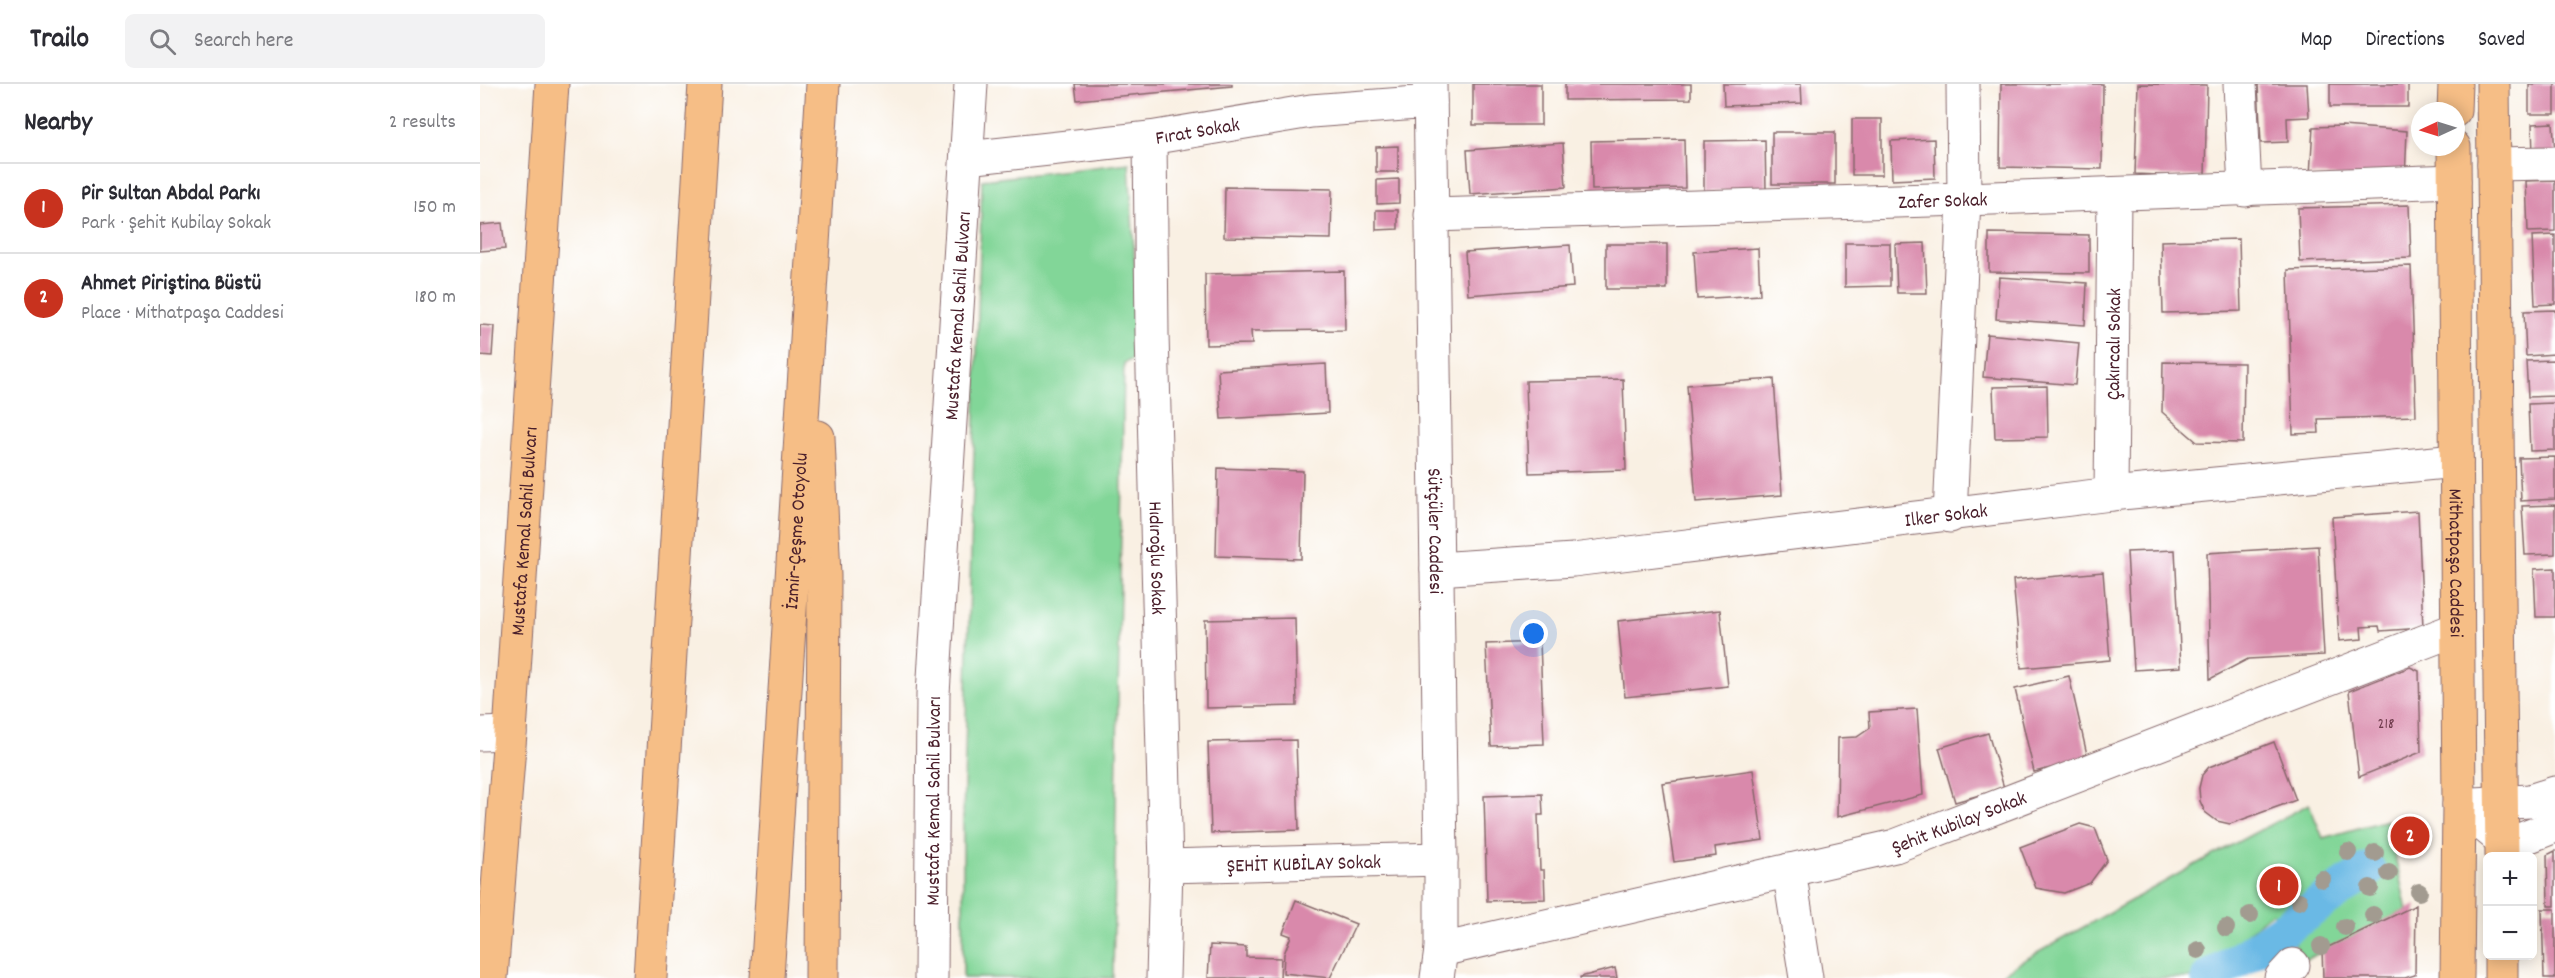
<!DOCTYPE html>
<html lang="en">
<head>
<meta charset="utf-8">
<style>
  :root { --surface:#fff; --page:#f2f2f3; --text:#2b2b33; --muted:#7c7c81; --line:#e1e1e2; --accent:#c8321e }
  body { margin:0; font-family:Dekko,sans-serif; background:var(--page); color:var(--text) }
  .controls { position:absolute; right:18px; bottom:18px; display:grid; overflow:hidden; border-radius:9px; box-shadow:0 3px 15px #0003 }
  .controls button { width:54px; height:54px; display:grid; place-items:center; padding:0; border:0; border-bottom:2px solid var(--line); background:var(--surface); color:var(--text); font:30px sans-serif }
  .compass { position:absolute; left:1931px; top:18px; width:54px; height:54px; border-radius:50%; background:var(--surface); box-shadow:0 3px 15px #0003; rotate:266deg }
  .you { position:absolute; left:1054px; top:550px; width:21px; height:21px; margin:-15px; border:4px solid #fff; border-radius:50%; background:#1a73e8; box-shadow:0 0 0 9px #1a73e833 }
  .badge { display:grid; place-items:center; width:39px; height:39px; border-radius:50%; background:var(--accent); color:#fff; font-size:20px; font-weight:700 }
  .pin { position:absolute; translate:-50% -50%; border:3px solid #fff; box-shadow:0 2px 6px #0006 }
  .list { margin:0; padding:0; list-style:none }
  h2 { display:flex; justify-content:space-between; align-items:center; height:78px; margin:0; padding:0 24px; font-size:26px }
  h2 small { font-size:20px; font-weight:400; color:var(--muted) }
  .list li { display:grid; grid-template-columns:39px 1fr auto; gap:18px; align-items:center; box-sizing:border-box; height:90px; padding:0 24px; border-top:2px solid var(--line) }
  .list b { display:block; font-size:22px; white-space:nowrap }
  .list p { margin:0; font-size:20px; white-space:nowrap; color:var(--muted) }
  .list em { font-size:20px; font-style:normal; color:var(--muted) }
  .icon { flex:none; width:33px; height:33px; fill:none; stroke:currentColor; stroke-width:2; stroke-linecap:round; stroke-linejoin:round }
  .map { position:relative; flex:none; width:2075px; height:894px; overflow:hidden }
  header { display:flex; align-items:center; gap:36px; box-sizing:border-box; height:84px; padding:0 30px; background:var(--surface); border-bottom:2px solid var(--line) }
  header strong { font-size:28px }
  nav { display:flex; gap:33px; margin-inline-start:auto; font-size:21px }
  .search { width:420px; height:54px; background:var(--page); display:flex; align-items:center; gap:15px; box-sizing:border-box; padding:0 21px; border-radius:9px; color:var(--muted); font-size:22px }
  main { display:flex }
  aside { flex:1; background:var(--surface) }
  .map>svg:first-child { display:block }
  .green { fill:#82d698; stroke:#667a62; stroke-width:1.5 }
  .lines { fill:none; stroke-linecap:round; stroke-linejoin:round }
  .canal { stroke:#6bb9e5; stroke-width:36 }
  .building { fill:#d989ab }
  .minor-casing { stroke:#87686b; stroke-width:35 }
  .major-casing { stroke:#87686b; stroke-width:35 }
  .highway-casing { stroke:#87686b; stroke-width:35 }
  .minor { stroke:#fff; stroke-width:33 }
  .major { stroke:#f6be86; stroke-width:33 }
  .highway { stroke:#f6be86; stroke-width:33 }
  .tree { fill:#a29b90 }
  .labels { text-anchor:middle; stroke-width:4.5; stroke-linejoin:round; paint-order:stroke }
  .number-label { font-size:16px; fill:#6e3a4b }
  .street-label { font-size:20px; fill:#4a1f2b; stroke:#fff }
</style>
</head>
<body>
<header>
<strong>Trailo</strong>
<div class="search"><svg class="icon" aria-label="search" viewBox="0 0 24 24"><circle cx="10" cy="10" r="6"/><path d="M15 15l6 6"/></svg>Search here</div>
<nav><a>Map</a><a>Directions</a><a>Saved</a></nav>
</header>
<main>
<aside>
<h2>Nearby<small>2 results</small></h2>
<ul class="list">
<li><span class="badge">1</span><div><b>Pir Sultan Abdal Parkı</b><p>Park · Şehit Kubilay Sokak</p></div><em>150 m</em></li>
<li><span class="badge">2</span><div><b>Ahmet Piriştina Büstü</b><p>Place · Mithatpaşa Caddesi</p></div><em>180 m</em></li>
</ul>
</aside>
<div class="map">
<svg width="2075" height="894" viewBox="0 0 2075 894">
  <rect width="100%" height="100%" fill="#fff"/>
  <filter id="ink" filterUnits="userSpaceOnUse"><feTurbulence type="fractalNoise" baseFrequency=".0167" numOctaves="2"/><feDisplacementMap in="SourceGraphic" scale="12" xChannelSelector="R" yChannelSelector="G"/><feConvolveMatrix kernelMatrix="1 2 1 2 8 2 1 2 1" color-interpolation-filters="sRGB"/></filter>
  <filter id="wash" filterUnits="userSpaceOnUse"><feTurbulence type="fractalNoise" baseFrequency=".008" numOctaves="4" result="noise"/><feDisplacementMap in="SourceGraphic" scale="24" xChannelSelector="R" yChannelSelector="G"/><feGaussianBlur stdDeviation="1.35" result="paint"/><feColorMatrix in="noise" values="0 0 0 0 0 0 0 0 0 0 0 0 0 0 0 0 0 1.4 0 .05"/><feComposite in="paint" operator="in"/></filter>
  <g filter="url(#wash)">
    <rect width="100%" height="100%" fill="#f9f0e3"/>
    <g class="green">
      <path d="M649 79 660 272 644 279 633 894H483V735L502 96Z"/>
      <path d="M1829 720 1843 754 1907 736 1927 826 1825 876 1792 828 1715 894H1517L1541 878 1720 778Z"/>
    </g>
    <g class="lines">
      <path class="canal" d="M1729 894 1768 870 1888 786"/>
    </g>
    <g id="blocks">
      <g class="building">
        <path d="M595 0H752V2L597 16Z"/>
        <rect x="993" y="0" width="68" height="41"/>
        <path d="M1085 0H1211V15L1085 16Z"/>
        <path d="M1243 0H1321L1322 19 1244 22Z"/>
        <path d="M1521 0H1623L1622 85 1520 83Z"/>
        <path d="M1658 0 1727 1 1725 93 1655 90Z"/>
        <path d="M1778 0H1827L1829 33 1807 34 1808 58 1781 59Z"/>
        <rect x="1850" y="0" width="78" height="23"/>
        <rect x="2049" y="0" width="26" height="30"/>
        <rect x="1372" y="35" width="30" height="56"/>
        <path d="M2073 39 2075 70 2053 71 2052 40Z"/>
        <path d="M1862 42 1927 47 1925 96 1830 91 1833 43Z"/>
        <rect x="1292" y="48" width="63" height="52"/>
        <path d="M1204 55 1205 104 1112 106 1111 57Z"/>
        <path d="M1454 55 1455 94 1412 96 1411 57Z"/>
        <path d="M1285 56 1286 106 1224 107V57Z"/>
        <path d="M1083 59 1086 103 990 110 987 66Z"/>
        <path d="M918 62V88H896V63Z"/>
        <path d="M919 95V119L897 120V96Z"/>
        <path d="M2075 96V147L2048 148 2046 97Z"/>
        <path d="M745 103 852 105 851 155 744 153Z"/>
        <path d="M1929 121 1931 174 1820 178 1818 124Z"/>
        <path d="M896 126H918V145L896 146Z"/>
        <path d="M22 139 25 165 0 167V141Z"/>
        <path d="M1509 149 1609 151V189L1509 188Z"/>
        <path d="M2075 151V220L2055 221 2052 152Z"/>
        <path d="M1759 155 1761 227 1683 229 1681 157Z"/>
        <path d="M1365 159H1410V202L1365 203Z"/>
        <path d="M1445 159 1447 209H1417L1415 160Z"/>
        <rect x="1126" y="160" width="61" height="45"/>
        <path d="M1090 161 1093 203 988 211 985 168Z"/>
        <path d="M1278 164 1280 211 1217 215 1214 168Z"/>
        <path d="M1931 182 1936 332 1838 335 1839 349 1813 350 1808 186Z"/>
        <path d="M864 187 865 246 771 247 772 260 726 261 725 190Z"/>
        <path d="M1519 193 1607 199 1605 241 1516 235Z"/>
        <path d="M2075 226V270L2046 272 2044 227Z"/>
        <path d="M0 241 14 242 12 272 0 271Z"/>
        <path d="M1507 250 1599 259 1595 301 1503 293Z"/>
        <path d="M2075 276V312L2048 313 2046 277Z"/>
        <path d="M1683 278 1764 279 1763 359 1717 358 1682 328Z"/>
        <path d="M846 280 848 329 741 335 738 286Z"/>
        <path d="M1143 295 1146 386 1049 389 1046 297Z"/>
        <path d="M1294 295 1302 411 1216 418 1207 301Z"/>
        <path d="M1567 302 1568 353 1515 354 1513 303Z"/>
        <path d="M2075 319V366L2050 367 2048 320Z"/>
        <path d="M2075 373V415L2041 417 2039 374Z"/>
        <path d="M738 384 823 387 821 475 736 472Z"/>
        <path d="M2075 421V470L2045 471 2042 422Z"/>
        <path d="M1938 427 1943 544 1900 547 1899 542 1881 543 1882 555 1859 557 1852 433Z"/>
        <path d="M1838 462 1844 571 1768 575 1730 595 1727 469Z"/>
        <path d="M1695 466 1701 583 1654 586 1647 468Z"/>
        <path d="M2075 484V533H2056L2054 485Z"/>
        <path d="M1623 488 1630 576 1541 584 1533 496Z"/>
        <path d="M1240 526 1248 602 1145 613 1138 537Z"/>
        <path d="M815 534 817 622 726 624 725 536Z"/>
        <path d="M1060 558 1064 660 1011 662 1006 560Z"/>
        <path d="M1930 583 1939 587 1941 668 1879 693 1869 607Z"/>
        <path d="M1589 592 1608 675 1554 688 1535 605Z"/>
        <path d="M1437 625 1443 711 1357 733 1358 654 1377 653 1390 644 1389 628Z"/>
        <path d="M1508 649 1524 704 1475 718 1459 664Z"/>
        <path d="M816 656 819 746 731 749 728 658Z"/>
        <path d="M1794 658 1816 716 1750 740 1737 737 1725 728 1720 717 1719 704 1722 691 1729 683Z"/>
        <path d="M1273 686 1283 756 1235 763 1236 772 1194 778 1182 699Z"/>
        <path d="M1062 710 1063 731H1058L1060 786H1064L1065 815 1007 817 1004 712Z"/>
        <path d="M1600 740 1615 744 1627 776 1610 799 1584 809 1556 804 1540 763Z"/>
        <path d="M2075 767V822H2068L2067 771Z"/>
        <path d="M816 816 876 840 850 894 803 889 804 870 811 852 803 849Z"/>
        <path d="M1936 821 1935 891 1925 894H1843L1842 866Z"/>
        <path d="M2062 825H2075V894H2064Z"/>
        <path d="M730 861 766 863V873L801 874 800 894H728Z"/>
        <path d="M1135 884 1137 894H1100V893Z"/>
      </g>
    </g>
  </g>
  <g filter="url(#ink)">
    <use href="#blocks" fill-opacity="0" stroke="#87686b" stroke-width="1.5"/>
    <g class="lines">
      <g class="minor-casing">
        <g id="minor">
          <path id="s1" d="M950 0 961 775V866L957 894"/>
          <path d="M1760 0 1765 106"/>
          <path id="s2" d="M670 54 672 250 686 782 683 894"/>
          <path id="s3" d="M487 74 670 54 831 27 950 18"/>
          <path d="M2014 80 2075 79"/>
          <path id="s4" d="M951 131 1484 115 1974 97"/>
          <path id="s5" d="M1631 410 1634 110"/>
          <path d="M1470 432 1484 115 1483 0"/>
          <path id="s6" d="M957 485 1093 476 1631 410 1976 377"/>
          <path d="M0 650 30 649"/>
          <path d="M1994 720 2050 717 2075 709"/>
          <path d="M1979 721 2022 756 2042 755 2075 742"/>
          <path id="s7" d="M686 782 961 775"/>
          <path d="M1309 786 1326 894"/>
          <path id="s8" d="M961 866 1415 762 1977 545"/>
          <path id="s9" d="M451 894 453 610 491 0"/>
          <path d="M1801 894 1813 881"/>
        </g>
      </g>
      <g class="major-casing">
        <g id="major">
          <path d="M2013 0 2022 772"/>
          <path d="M1974 27 1975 0"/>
          <path id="s10" d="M1974 63 1979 721 1977 894"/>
          <path id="s11" d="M11 894 30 649 72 0"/>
          <path d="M2021 894V872"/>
        </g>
      </g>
      <g class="highway-casing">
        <g id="highway">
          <path d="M338 353 344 492 342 894"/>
          <path d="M170 894 225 0"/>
          <path id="s12" d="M287 894 343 0"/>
        </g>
      </g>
      <use href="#minor" class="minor"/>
      <use href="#major" class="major"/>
      <use href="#highway" class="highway"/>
    </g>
    <g class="tree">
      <circle cx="1868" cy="768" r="9"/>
      <circle cx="1895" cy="769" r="9"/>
      <circle cx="1909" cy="789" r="9"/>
      <circle cx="1842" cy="795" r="9"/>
      <circle cx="1890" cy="804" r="9"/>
      <circle cx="1796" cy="806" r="9"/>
      <circle cx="1939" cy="808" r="9"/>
      <circle cx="1819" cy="817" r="9"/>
      <circle cx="1770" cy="831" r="9"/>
      <circle cx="1893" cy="831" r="9"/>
      <circle cx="1865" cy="843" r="9"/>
      <circle cx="1746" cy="844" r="9"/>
      <circle cx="1841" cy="862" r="9"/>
      <circle cx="1718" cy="866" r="9"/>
    </g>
  </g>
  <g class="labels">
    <g class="number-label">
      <text x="1906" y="644">218</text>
    </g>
    <g class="street-label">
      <text dy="7" stroke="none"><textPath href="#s3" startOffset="232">Fırat Sokak</textPath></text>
      <text dy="7" stroke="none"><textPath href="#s4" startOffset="512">Zafer Sokak</textPath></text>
      <text dy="7" stroke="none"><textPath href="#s9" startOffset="663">Mustafa Kemal Sahil Bulvarı</textPath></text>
      <text dy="7" stroke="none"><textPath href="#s5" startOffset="150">Çakırcalı Sokak</textPath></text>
      <text dy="7" stroke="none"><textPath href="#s6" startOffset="512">Ilker Sokak</textPath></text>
      <text dy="7" stroke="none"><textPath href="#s11" startOffset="448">Mustafa Kemal Sahil Bulvarı</textPath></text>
      <text dy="7" stroke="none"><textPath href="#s12" startOffset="448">İzmir-Çeşme Otoyolu</textPath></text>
      <text dy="7" stroke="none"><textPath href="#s1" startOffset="447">Sütçüler Caddesi</textPath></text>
      <text dy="7" stroke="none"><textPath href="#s2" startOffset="420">Hıdıroğlu Sokak</textPath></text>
      <text dy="7" stroke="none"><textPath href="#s10" startOffset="416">Mithatpaşa Caddesi</textPath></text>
      <text dy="7" stroke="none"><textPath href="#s9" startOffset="177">Mustafa Kemal Sahil Bulvarı</textPath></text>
      <text dy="7" stroke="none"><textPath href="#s8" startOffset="534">Şehit Kubilay Sokak</textPath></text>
      <text dy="7" stroke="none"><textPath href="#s7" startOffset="138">ŞEHİT KUBİLAY Sokak</textPath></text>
    </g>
  </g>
</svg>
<div class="controls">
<button>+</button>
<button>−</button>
</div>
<svg class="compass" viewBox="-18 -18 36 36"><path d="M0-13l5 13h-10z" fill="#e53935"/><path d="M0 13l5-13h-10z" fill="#7c7c81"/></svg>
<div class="you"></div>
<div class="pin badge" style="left:1799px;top:802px">1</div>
<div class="pin badge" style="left:1930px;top:752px">2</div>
</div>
</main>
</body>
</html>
